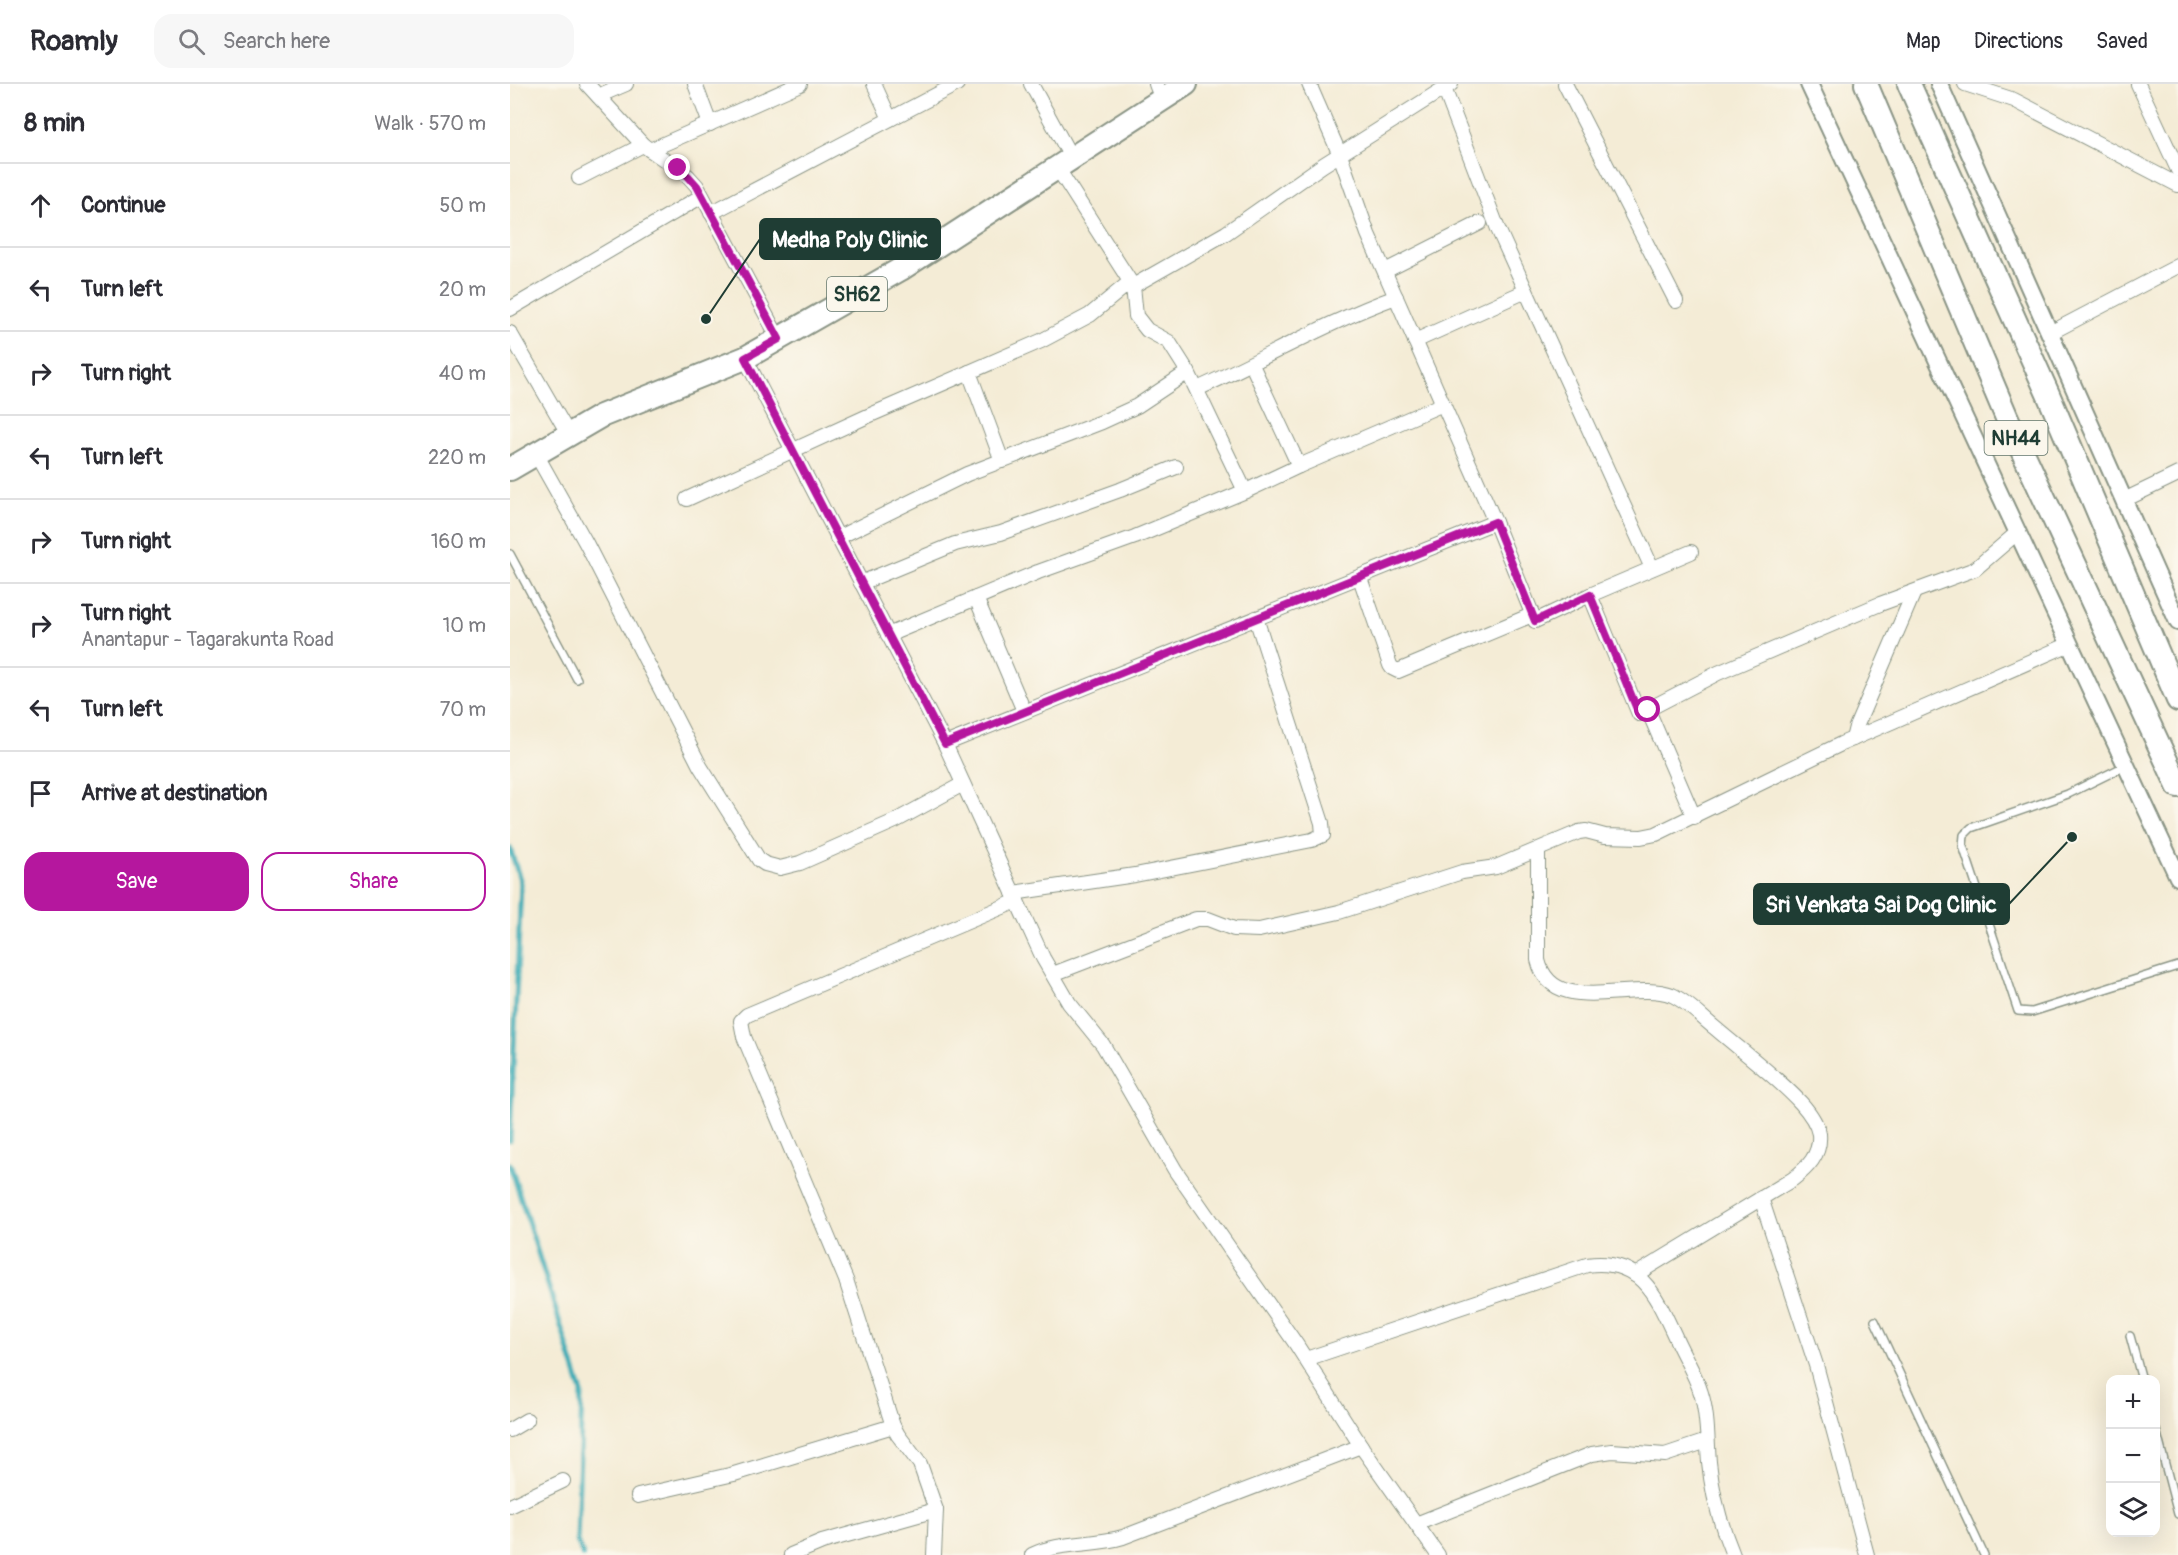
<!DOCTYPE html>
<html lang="en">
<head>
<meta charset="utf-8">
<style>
  :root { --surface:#fff; --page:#f7f7f7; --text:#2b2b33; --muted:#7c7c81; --line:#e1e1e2; --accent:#b5179e }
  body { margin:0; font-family:Pangolin,sans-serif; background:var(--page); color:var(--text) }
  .controls { position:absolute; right:18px; bottom:18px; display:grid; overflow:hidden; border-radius:12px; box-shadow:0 6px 24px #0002 }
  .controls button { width:54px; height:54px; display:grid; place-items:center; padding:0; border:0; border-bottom:2px solid var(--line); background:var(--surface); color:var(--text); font:30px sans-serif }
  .stop { position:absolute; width:18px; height:18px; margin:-14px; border:4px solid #b5179e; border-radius:50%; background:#fff }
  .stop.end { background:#b5179e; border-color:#fff; box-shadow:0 2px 6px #0008 }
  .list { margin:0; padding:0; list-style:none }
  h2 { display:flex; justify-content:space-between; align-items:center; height:78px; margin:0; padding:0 24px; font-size:26px }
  h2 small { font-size:20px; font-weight:400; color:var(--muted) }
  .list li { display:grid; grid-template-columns:39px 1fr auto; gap:18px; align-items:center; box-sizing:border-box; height:84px; padding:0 24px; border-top:2px solid var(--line) }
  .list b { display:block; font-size:22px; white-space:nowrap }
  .list p { margin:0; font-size:20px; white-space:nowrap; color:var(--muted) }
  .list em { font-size:20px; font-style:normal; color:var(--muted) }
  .actions { display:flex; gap:12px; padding:18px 24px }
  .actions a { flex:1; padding:14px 0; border:2px solid var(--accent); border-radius:18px; text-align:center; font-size:21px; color:var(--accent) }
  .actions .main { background:var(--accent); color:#fff }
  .icon { flex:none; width:33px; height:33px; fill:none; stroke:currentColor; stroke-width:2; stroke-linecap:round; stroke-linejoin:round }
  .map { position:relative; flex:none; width:1668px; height:1471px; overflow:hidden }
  header { display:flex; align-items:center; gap:36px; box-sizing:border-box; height:84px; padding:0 30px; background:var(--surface); border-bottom:2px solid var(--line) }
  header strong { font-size:28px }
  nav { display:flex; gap:33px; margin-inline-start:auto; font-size:21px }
  .search { width:420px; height:54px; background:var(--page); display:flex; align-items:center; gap:15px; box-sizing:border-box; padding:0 21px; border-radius:18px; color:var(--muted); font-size:22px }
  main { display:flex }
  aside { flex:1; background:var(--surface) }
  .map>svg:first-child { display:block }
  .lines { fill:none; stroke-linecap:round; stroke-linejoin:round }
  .stream { stroke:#3bacb6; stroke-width:5 }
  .service-casing { stroke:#8a9485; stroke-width:10 }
  .minor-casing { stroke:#8a9485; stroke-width:16 }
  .tertiary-casing { stroke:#8a9485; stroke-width:20 }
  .primary-casing { stroke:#8a9485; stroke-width:26 }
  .trunk-casing { stroke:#8a9485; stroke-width:26 }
  .service { stroke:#fff; stroke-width:7 }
  .minor { stroke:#fff; stroke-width:14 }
  .tertiary { stroke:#fff; stroke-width:16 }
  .primary { stroke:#fff; stroke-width:22 }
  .trunk { stroke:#fff; stroke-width:22 }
  .route { stroke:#b5179e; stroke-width:8 }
  .labels { text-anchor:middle; stroke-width:4.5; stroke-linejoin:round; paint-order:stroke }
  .shield { fill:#fbf7ec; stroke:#61756b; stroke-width:1.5 }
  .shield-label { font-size:20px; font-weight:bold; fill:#1f3d34 }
  .leader { fill:none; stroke:#1f3d34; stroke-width:2 }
  .callout-dot { fill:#1f3d34; stroke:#fbf7ec; stroke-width:2 }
  .callout { fill:#1f3d34; stroke:#1f3d34; stroke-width:2 }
  .callout-label { font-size:22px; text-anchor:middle; font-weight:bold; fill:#fff }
</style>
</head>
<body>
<header>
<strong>Roamly</strong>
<div class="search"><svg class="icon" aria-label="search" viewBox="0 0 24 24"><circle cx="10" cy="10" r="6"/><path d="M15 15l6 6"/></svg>Search here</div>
<nav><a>Map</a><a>Directions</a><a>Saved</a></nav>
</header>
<main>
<aside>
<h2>8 min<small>Walk · 570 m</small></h2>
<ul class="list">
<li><svg class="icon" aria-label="ahead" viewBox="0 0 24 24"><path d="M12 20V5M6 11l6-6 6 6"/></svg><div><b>Continue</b></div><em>50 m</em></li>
<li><svg class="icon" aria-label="left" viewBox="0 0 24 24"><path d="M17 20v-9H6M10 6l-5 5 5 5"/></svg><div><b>Turn left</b></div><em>20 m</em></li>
<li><svg class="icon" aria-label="right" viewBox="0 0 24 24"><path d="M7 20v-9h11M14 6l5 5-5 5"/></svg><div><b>Turn right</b></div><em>40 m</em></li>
<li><svg class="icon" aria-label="left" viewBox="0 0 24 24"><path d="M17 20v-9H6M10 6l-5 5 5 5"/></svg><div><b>Turn left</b></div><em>220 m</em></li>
<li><svg class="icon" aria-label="right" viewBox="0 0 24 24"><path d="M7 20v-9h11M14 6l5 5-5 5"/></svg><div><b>Turn right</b></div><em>160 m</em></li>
<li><svg class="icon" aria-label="right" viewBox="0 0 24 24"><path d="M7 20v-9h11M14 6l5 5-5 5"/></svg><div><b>Turn right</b><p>Anantapur - Tagarakunta Road</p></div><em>10 m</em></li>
<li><svg class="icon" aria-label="left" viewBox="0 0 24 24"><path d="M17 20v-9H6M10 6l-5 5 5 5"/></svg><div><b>Turn left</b></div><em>70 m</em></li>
<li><svg class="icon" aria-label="arrive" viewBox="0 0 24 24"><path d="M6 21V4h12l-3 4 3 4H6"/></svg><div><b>Arrive at destination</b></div></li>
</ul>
<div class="actions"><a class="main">Save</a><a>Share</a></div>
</aside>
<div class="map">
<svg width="1668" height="1471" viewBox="0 0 1668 1471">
  <rect width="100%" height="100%" fill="#fbf7ec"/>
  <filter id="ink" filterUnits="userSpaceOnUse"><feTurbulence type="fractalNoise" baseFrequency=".0167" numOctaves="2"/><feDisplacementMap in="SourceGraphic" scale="12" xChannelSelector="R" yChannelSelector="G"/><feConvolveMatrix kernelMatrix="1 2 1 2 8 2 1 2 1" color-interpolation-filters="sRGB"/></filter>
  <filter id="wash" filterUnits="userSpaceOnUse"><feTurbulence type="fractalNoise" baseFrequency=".008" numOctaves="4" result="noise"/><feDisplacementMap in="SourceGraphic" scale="24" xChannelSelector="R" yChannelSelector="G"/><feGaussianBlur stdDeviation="1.35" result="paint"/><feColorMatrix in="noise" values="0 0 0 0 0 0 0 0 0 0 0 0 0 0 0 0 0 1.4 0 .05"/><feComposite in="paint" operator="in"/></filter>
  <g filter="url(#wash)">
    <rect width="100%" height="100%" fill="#f4ecd6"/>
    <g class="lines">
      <g class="stream">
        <path d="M0 764 11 799 0 1057"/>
        <path d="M0 1080 72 1309 67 1457 73 1471"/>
      </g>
    </g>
  </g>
  <g filter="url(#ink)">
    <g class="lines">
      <g class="service-casing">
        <g id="service">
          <path d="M0 470 67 595"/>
          <path d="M1615 682 1558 710 1461 744 1454 751 1453 762 1508 927 1522 928 1668 882"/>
          <path d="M1365 1237 1474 1471"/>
          <path d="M1620 1252 1632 1296"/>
          <path d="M1646 1346 1668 1430"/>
        </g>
      </g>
      <g class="minor-casing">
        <g id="minor">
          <path d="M77 0 133 61 178 92 187 102 269 255"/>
          <path d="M185 0 200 40"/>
          <path d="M364 0 380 35"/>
          <path d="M521 0 562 75"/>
          <path d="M646 0 652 16"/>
          <path d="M799 0 830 71 858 150 985 438 1025 537 1080 511 1129 630 1208 589 1370 520 1465 485 1508 448"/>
          <path d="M1055 0 1166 217"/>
          <path d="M1455 0 1504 16 1668 101"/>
          <path d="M1628 0 1668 86"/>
          <path d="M934 4 988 145 1142 484"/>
          <path d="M88 12 116 0"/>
          <path d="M140 66 290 0"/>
          <path d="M548 85 623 202 626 232 637 246 659 258 678 288 735 407"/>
          <path d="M69 94 133 61"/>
          <path d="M201 129 447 0"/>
          <path d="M875 187 970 139"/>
          <path d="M623 202 716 149 813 81 941 0"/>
          <path d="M0 225 192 112"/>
          <path d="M0 249 59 351"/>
          <path d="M1540 249 1668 182"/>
          <path d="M905 257 1016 207"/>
          <path d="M235 274 435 660 533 874 559 919 593 961 665 1086 786 1260 853 1365 928 1471"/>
          <path d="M742 281 789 382 933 320"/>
          <path d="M459 288 492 377"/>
          <path d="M687 305C754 275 817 238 886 213"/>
          <path d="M26 370 76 459 190 682 249 776 255 780 270 784 290 779 385 737 453 700"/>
          <path d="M177 415 358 332 531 257 580 231 620 198"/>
          <path d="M1614 416 1668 390"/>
          <path d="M327 454 457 390 592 338 627 322 678 288"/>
          <path d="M850 494 880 581 882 584 888 587 1022 531"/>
          <path d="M351 499 445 460 491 449 610 406 666 383"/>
          <path d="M1080 511 1181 468"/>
          <path d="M466 514 514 627"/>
          <path d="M378 551 528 488 625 453 738 406 789 382"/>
          <path d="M1138 626 1184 733"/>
          <path d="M1343 655 1346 643 1404 508"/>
          <path d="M435 660 985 438"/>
          <path d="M1028 766V876C1042 935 1123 895 1162 911 1178 918 1192 934 1205 944 1234 969 1265 991 1291 1019 1299 1028 1307 1039 1309 1050 1311 1071 1297 1084 1283 1095L1125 1191"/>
          <path d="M503 809 625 791 802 756 813 751 812 739 746 534"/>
          <path d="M543 890 686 835H698L724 845 749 846 829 828 952 788 986 783 1069 748 1076 747 1095 752 1131 753 1146 750 1331 660 1560 560"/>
          <path d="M1251 1114 1306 1281 1357 1471"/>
          <path d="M796 1275 1077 1181C1134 1173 1148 1217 1168 1259 1176 1276 1186 1292 1191 1309 1198 1331 1197 1355 1199 1378 1202 1409 1211 1442 1223 1471"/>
          <path d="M0 1346 17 1336"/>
          <path d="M128 1412 224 1390 383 1342"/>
          <path d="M0 1422 53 1397"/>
          <path d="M906 1440 1082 1370 1102 1367 1155 1371 1197 1357"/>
          <path d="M281 1471 312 1458 426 1426"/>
          <path d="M424 1471 426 1426 410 1380 388 1351 383 1342 336 1196 234 953 231 937 237 931 507 817"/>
          <path d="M522 1471C550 1457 584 1462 613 1453L851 1362"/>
        </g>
      </g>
      <g class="tertiary-casing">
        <g id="tertiary">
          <path d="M1299 0 1668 793"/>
          <path d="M1429 0 1668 538"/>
        </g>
      </g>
      <g class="primary-casing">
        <path id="primary" d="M0 385 91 332 235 274 391 185 676 0"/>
      </g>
      <g class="trunk-casing">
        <g id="trunk">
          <path d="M1356 0 1497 334 1668 702"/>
          <path d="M1399 0 1538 310 1668 616"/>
        </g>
      </g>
      <use href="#service" class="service"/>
      <use href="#minor" class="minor"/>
      <use href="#tertiary" class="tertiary"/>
      <use href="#primary" class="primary"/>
      <use href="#trunk" class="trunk"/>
    </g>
  </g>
  <g class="lines" filter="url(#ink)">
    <path class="route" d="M168 84 178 92 187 102 269 255 235 274 435 660 985 438 1025 537 1080 511 1129 630 1138 626"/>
  </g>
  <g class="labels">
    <g class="shield">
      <rect x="317" y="193" width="60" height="34" rx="4.5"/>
      <rect x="1474.5" y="337" width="63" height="34" rx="4.5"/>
    </g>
    <g class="shield-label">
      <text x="347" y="217">SH62</text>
      <text x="1506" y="361">NH44</text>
    </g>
  </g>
  <path class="leader" d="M196 235L250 155M1562 753L1499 820"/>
  <g class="callout-dot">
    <circle cx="196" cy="235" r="6"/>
    <circle cx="1562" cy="753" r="6"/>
  </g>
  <g class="callout">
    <rect x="250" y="135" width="180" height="40" rx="6"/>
    <rect x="1244" y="800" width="255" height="40" rx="6"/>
  </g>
  <g class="callout-label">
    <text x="340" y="163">Medha Poly Clinic</text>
    <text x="1371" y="828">Sri Venkata Sai Dog Clinic</text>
  </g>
</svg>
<div class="controls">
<button>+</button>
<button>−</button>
<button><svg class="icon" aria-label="layers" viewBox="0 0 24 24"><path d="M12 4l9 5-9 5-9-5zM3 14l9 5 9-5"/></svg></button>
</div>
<div class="stop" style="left:1138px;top:626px"></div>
<div class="stop end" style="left:168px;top:84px"></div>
</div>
</main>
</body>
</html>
